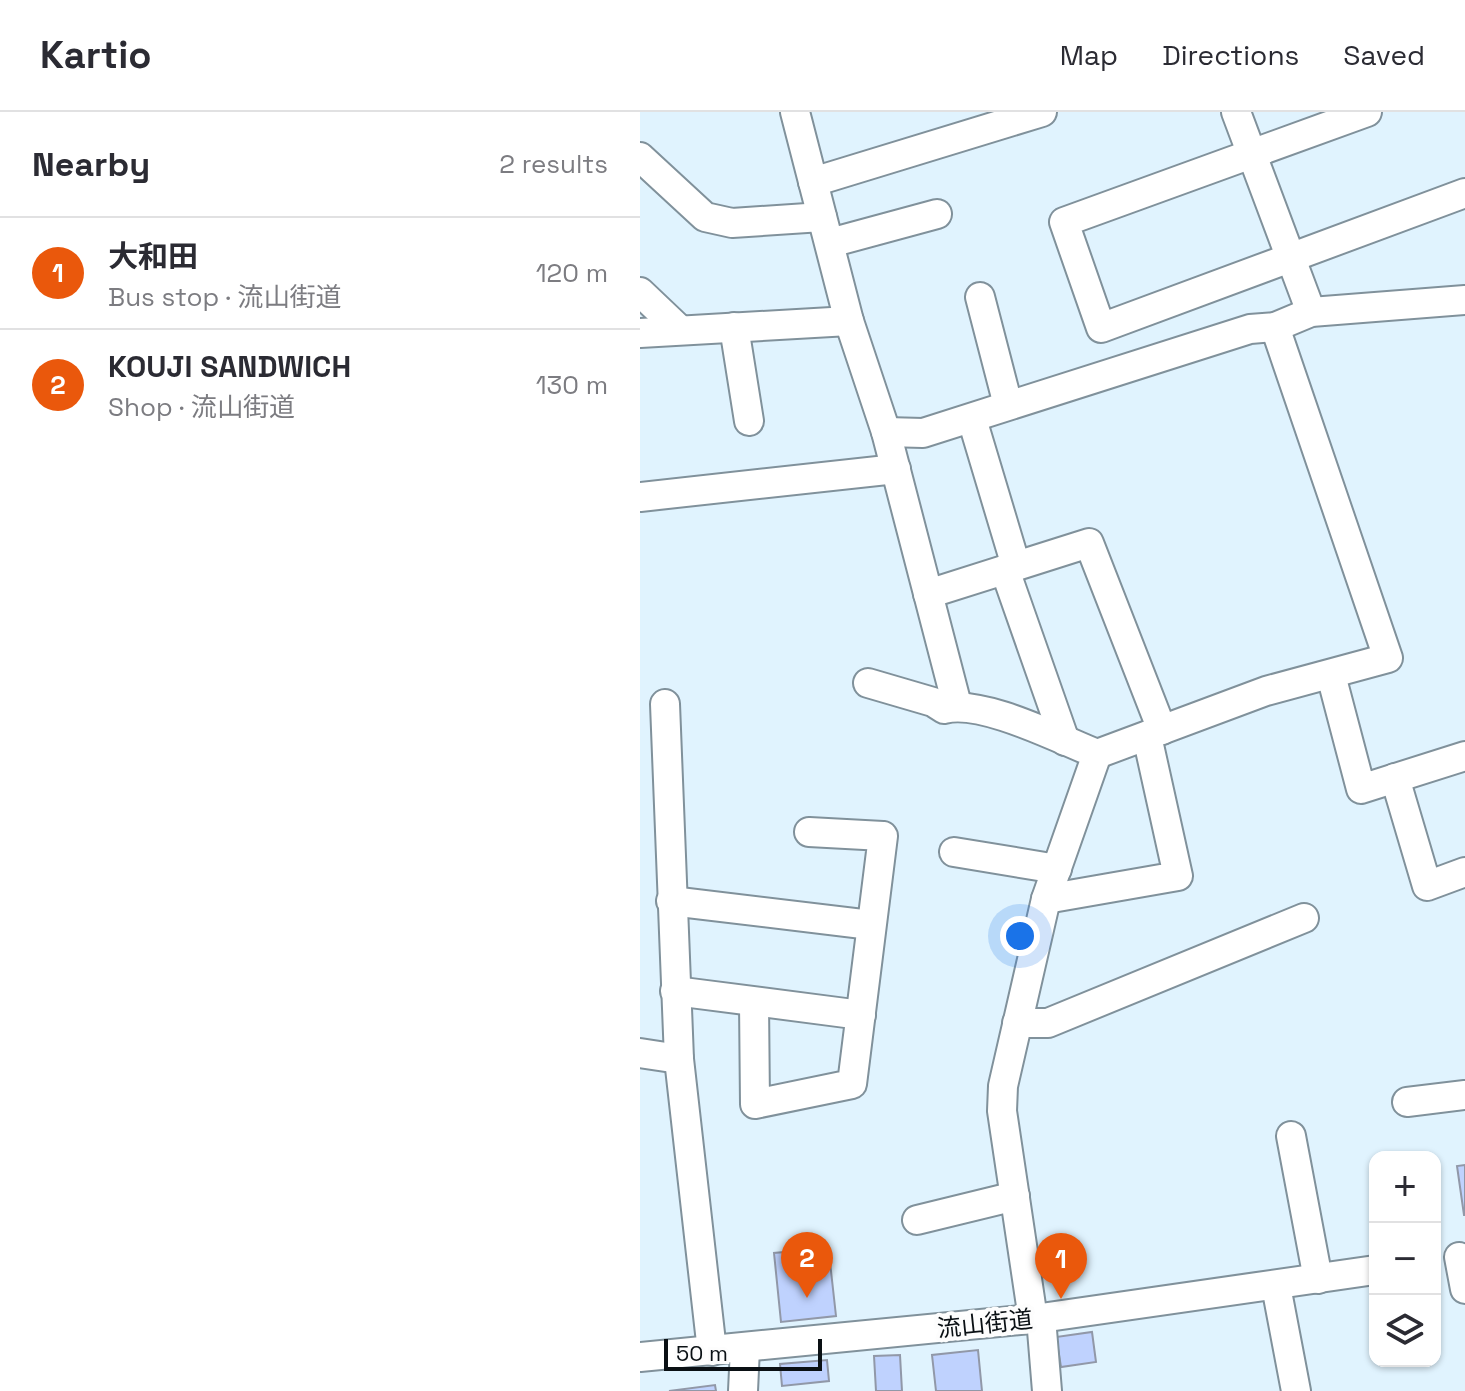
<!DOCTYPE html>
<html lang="en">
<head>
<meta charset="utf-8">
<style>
  :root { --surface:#fff; --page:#f2f2f3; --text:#2b2b33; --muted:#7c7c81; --line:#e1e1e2; --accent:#ea580c }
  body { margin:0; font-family:"Space Grotesk","Noto Sans JP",sans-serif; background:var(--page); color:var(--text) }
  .controls { position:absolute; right:24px; bottom:24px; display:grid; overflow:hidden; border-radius:16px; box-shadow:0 2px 6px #0004 }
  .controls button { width:72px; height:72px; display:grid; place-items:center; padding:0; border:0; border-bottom:2px solid var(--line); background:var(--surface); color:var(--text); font:40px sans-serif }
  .scale { position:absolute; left:24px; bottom:20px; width:158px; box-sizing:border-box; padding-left:8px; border:4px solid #0a1014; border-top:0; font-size:22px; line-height:28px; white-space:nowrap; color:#0a1014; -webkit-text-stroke:6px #fdfdfd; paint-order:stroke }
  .you { position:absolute; left:380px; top:824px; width:28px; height:28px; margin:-20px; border:6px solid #fff; border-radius:50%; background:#1a73e8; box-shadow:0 0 0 12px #1a73e833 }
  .badge { display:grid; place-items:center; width:52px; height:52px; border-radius:50%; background:var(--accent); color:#fff; font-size:26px; font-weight:700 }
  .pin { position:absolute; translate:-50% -66px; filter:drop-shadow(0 2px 4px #0008) }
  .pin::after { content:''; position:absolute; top:42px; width:28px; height:24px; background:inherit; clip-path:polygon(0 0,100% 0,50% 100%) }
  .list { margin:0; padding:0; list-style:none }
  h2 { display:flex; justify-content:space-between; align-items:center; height:104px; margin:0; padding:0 32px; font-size:34px }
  h2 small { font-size:26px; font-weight:400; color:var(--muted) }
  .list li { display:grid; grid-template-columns:52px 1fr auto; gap:24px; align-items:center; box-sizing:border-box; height:112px; padding:0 32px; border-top:2px solid var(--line) }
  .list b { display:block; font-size:30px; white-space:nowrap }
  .list p { margin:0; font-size:26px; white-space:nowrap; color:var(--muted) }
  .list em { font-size:26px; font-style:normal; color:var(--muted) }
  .icon { flex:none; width:44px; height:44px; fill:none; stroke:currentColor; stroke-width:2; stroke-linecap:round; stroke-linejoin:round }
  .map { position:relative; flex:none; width:825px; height:1279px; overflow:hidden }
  header { display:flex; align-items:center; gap:48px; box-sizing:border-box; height:112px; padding:0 40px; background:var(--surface); border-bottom:2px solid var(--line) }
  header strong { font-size:38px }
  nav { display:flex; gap:44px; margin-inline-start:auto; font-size:28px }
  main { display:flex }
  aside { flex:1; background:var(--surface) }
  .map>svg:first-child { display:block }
  .building { fill:#bfd2fe; stroke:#9198a8; stroke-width:2 }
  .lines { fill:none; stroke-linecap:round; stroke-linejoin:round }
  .minor-casing { stroke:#80919b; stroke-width:32 }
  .minor { stroke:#fff; stroke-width:28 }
  .labels { text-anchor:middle; stroke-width:8; stroke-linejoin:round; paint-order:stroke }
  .street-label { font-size:24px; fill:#0a1014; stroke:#fdfdfd }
</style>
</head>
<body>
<header>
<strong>Kartio</strong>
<nav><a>Map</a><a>Directions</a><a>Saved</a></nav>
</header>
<main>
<aside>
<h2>Nearby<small>2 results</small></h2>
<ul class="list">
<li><span class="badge">1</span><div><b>大和田</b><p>Bus stop · 流山街道</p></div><em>120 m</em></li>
<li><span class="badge">2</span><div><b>KOUJI SANDWICH</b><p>Shop · 流山街道</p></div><em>130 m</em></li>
</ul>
</aside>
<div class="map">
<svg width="825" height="1279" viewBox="0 0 825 1279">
  <rect width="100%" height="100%" fill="#e0f3fe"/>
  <g class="building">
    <path d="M825 1053V1103H824L817 1054Z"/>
    <path d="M166 1138 167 1144 189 1141 196 1204 141 1210 134 1141Z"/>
    <path d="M452 1220 456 1250 421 1255 416 1225Z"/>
    <path d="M338 1238 342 1279H296L292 1243Z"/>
    <path d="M260 1243 262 1279H236L234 1244Z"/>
    <path d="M187 1248 189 1269 142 1274 140 1252Z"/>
    <path d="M75 1273 76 1279H29Z"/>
  </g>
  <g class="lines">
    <g class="minor-casing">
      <g id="minor">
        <path d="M155 0 209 209 246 320 317 593"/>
        <path d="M596 0 671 200"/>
        <path d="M727 0 424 110 461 216 825 81"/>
        <path d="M0 45 65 105 92 111 182 105"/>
        <path d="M173 70 402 0"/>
        <path d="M190 131 297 102"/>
        <path d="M0 180 40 218"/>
        <path d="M340 185 368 293"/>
        <path d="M94 215 109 309"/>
        <path d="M0 221 209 209"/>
        <path d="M332 307 376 454"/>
        <path d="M246 320 283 321 610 217 635 215 671 200 825 188"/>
        <path d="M0 385 256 357"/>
        <path d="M365 458 425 629"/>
        <path d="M288 482 449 431 522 618"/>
        <path d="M691 563 721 677 825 644"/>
        <path d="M228 571 293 590 304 597C342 587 419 627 457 642L406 787 363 974 362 999 393 1207"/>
        <path d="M25 592 39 947 72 1239"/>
        <path d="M457 642 626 579 748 546 635 215"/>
        <path d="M755 666 787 774 825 760"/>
        <path d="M314 740 417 757"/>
        <path d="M406 787 538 764 507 624"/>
        <path d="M31 789 231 813"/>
        <path d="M35 879 221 903"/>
        <path d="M114 890 115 992 212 972 243 724 169 720"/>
        <path d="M377 911H408L664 806"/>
        <path d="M0 941 39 947"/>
        <path d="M767 990 825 983"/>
        <path d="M651 1024 678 1167"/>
        <path d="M277 1108 375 1084"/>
        <path d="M819 1145 825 1177"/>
        <path d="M636 1174 656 1279"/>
        <path d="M401 1206 407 1279"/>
        <path d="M0 1245 401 1206 735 1158"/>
        <path d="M103 1279 105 1236"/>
      </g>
    </g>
    <use href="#minor" class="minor"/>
  </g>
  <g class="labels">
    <g class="street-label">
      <text transform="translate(345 1212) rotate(-6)" y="8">流山街道</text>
    </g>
  </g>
</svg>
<div class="controls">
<button>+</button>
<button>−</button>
<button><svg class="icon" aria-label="layers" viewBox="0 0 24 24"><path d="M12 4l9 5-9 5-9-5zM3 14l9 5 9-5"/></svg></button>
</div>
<div class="scale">50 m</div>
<div class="you"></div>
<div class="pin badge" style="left:421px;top:1187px">1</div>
<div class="pin badge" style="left:167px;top:1186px">2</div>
</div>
</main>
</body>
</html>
